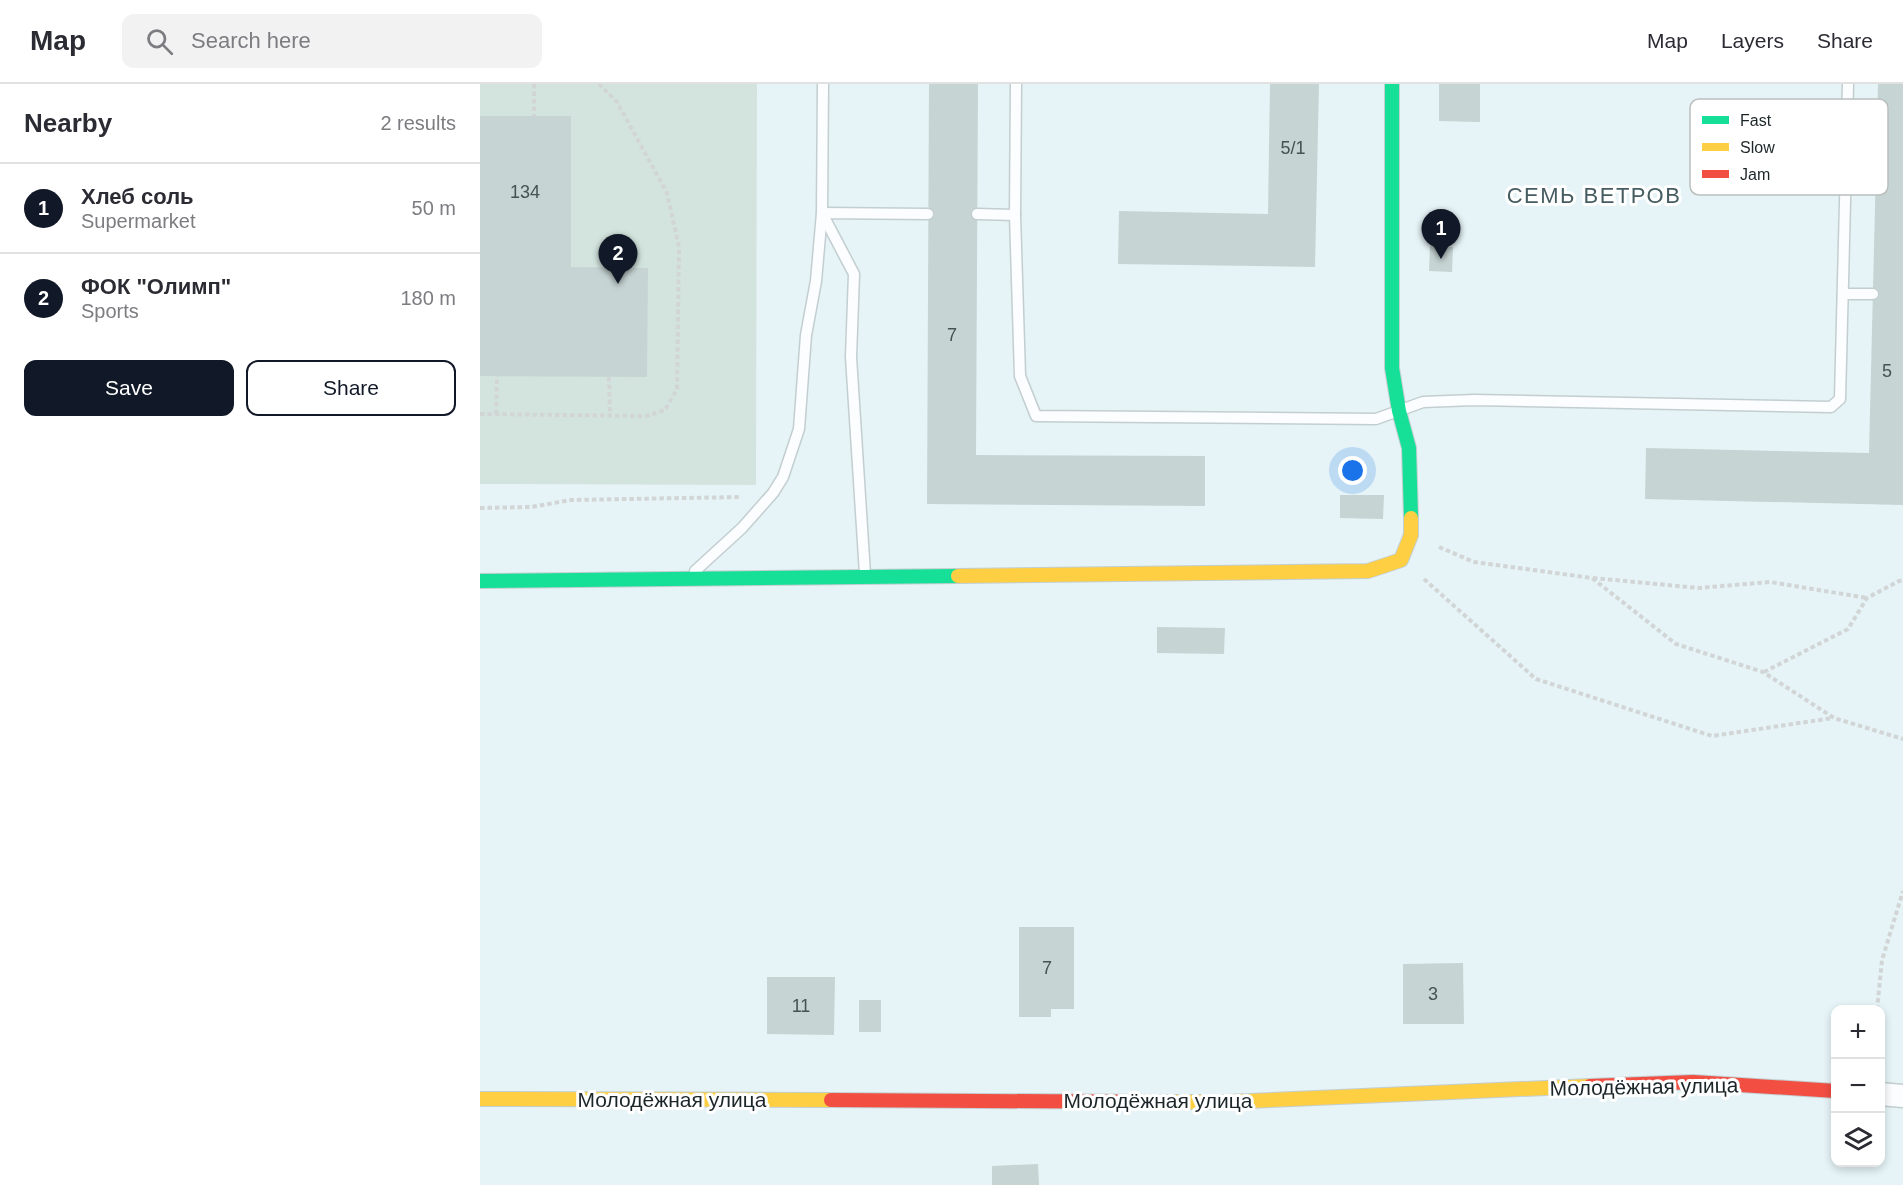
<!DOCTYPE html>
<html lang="en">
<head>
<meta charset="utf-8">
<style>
  :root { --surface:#fff; --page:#f2f2f3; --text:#2b2b33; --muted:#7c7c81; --line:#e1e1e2; --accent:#111827 }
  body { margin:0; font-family:Arial,sans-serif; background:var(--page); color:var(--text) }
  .controls { position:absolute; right:18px; bottom:18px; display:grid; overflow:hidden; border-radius:12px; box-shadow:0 3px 9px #0003 }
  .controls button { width:54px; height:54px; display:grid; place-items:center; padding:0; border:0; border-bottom:2px solid var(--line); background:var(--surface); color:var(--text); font:30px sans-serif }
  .you { position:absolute; left:873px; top:387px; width:21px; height:21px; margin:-15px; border:4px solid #fff; border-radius:50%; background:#1a73e8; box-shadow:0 0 0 9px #1a73e833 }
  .badge { display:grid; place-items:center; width:39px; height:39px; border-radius:50%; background:var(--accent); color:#fff; font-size:20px; font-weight:700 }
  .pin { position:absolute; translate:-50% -50px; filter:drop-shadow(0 2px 3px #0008) }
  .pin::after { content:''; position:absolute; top:32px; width:21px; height:18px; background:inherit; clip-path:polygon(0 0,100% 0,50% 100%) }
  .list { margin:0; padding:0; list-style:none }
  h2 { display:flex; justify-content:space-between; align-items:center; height:78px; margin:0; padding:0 24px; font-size:26px }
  h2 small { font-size:20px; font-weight:400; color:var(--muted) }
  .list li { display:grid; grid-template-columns:39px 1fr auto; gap:18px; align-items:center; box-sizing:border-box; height:90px; padding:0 24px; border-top:2px solid var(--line) }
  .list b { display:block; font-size:22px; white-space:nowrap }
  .list p { margin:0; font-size:20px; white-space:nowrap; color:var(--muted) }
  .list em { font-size:20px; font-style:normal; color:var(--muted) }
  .actions { display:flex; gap:12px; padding:18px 24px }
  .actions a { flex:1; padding:14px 0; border:2px solid var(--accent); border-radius:12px; text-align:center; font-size:21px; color:var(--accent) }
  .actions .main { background:var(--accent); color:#fff }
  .icon { flex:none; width:33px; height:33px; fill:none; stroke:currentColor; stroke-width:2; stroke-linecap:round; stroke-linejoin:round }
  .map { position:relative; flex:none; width:1423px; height:1101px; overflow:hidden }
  header { display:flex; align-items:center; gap:36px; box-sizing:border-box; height:84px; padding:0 30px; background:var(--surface); border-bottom:2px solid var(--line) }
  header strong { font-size:28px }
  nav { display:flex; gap:33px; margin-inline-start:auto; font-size:21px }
  .search { width:420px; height:54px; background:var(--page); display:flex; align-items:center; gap:15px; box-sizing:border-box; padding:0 21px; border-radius:12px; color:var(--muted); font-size:22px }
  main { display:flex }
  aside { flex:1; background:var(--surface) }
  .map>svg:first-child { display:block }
  .green { fill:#d3e4de }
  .building { fill:#c6d4d3 }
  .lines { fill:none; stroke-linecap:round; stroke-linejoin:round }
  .lane-casing { stroke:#c3ced0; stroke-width:13 }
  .street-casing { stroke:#c3ced0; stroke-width:25 }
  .fast-casing { stroke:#c3ced0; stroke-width:16 }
  .slow-casing { stroke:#c3ced0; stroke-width:16 }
  .jam-casing { stroke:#c3ced0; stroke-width:16 }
  .path { stroke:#d2d5d6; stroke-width:4; stroke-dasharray:4.5 3; stroke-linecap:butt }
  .lane { stroke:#fbfdfe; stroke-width:10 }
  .street { stroke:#fbfdfe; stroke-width:22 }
  .fast { stroke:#16e098; stroke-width:14 }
  .slow { stroke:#ffcf43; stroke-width:14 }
  .jam { stroke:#f24e42; stroke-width:14 }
  .labels { text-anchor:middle; stroke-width:6; stroke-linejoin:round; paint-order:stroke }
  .number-label { font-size:18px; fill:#465253 }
  .street-label { font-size:21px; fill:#1c2628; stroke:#fff }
  .neighbourhood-label { font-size:22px; letter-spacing:1.5px; fill:#455c60; stroke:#fff }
  .key { fill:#fff; stroke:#bbbebe; stroke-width:1.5 }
  .key-label { font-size:16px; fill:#1c2628 }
</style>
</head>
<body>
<header>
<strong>Map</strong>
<div class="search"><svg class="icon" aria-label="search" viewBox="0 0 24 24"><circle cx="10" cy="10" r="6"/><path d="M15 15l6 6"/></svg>Search here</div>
<nav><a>Map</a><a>Layers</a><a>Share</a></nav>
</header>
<main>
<aside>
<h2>Nearby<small>2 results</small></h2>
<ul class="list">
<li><span class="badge">1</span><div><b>Хлеб соль</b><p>Supermarket</p></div><em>50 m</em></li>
<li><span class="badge">2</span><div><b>ФОК &quot;Олимп&quot;</b><p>Sports</p></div><em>180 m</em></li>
</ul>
<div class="actions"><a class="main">Save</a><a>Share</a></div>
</aside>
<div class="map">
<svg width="1423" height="1101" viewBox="0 0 1423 1101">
  <rect width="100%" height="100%" fill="#e6f4f7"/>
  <path class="green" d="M0 0H277L276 401 0 400Z"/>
  <g class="building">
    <path d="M449 0H498L496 371 725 372V422L447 420Z"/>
    <path d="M790 0H839L835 183 638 180 639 127 788 130Z"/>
    <path d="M959 0H1000V38L959 37Z"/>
    <path d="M1398 0H1423V421L1165 415 1166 364 1389 369Z"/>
    <path d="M0 32H91V183L168 184 167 293 0 292Z"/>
    <path d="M950 162 973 163 972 188 949 187Z"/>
    <path d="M860 411H904L903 435 860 434Z"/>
    <path d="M677 543 745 544 744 570 677 569Z"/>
    <path d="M539 843H594V925H571V933H539Z"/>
    <path d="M983 879 984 940H923V880Z"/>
    <path d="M287 893H355L354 951 287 950Z"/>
    <rect x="379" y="916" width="22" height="32"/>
    <path d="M558 1080 559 1101H512V1082Z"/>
  </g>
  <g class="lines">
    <g class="lane-casing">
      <g id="lane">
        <path d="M343 0 342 129 374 190 371 273 385 490"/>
        <path d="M536 0 535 131 540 292 556 332 896 335 943 318 994 316 1351 323 1360 315 1368 0"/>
        <path d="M497 130 535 131"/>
        <path d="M1363 210H1393"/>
        <path d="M215 487 262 444 293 409 303 393 319 345 326 251 336 197 342 129 448 130"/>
      </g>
    </g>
    <g class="street-casing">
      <path id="street" d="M1400 1010 1423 1012"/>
    </g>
    <g class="fast-casing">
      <g id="fast">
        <path d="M912 0V284L919 327 929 364 931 434"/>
        <path d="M0 497 478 492"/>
      </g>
    </g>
    <g class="slow-casing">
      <g id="slow">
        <path d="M478 492 888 487 921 476 931 451V434"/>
        <path d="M0 1015 351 1016"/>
        <path d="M680 1018H747L1110 1002"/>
      </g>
    </g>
    <g class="jam-casing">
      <g id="jam">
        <path d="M1110 1002 1213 998 1356 1007"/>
        <path d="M351 1016 680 1018"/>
      </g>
    </g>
    <g class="path">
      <path d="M54 0V32"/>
      <path d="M129 293 130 331"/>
      <path d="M0 330 166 332 185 326 197 305 199 163 187 109 137 18 119 0"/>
      <path d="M16 330 17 292"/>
      <path d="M0 424 51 423 91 416 262 413"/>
      <path d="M959 463 994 478 1112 494 1196 560 1283 588 1354 634 1423 655"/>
      <path d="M1113 494 1219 504 1290 498 1387 514"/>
      <path d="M944 495 1056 595 1232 652 1353 634"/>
      <path d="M1284 588 1368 545 1387 514 1419 497 1423 496"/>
      <path d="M1397 926 1402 876 1423 807"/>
    </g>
    <use href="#lane" class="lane"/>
    <use href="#street" class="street"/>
    <use href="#fast" class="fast"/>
    <use href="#slow" class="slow"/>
    <use href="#jam" class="jam"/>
  </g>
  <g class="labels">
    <g class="number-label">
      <text x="813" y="70">5/1</text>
      <text x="45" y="114">134</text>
      <text x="472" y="257">7</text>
      <text x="1407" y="293">5</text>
      <text x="567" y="890">7</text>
      <text x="953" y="916">3</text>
      <text x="321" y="928">11</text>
    </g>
    <g class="street-label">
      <text transform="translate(1164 1003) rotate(-1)" y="7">Молодёжная улица</text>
      <text x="192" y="1023">Молодёжная улица</text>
      <text x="678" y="1024">Молодёжная улица</text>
    </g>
    <g class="neighbourhood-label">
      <text x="1114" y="119">СЕМЬ ВЕТРОВ</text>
    </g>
  </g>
  <rect x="1210" y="15" width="198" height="96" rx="9" class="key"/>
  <rect x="1222" y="32" width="27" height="8" fill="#16e098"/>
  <rect x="1222" y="59" width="27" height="8" fill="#ffcf43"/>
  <rect x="1222" y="86" width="27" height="8" fill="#f24e42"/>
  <g class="key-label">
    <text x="1260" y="42">Fast</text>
    <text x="1260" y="69">Slow</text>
    <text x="1260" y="96">Jam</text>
  </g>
</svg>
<div class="controls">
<button>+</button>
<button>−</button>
<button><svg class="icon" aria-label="layers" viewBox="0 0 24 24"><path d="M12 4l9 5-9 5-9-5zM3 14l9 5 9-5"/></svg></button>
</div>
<div class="you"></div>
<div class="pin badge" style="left:961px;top:175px">1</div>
<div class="pin badge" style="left:138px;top:200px">2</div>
</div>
</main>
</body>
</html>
